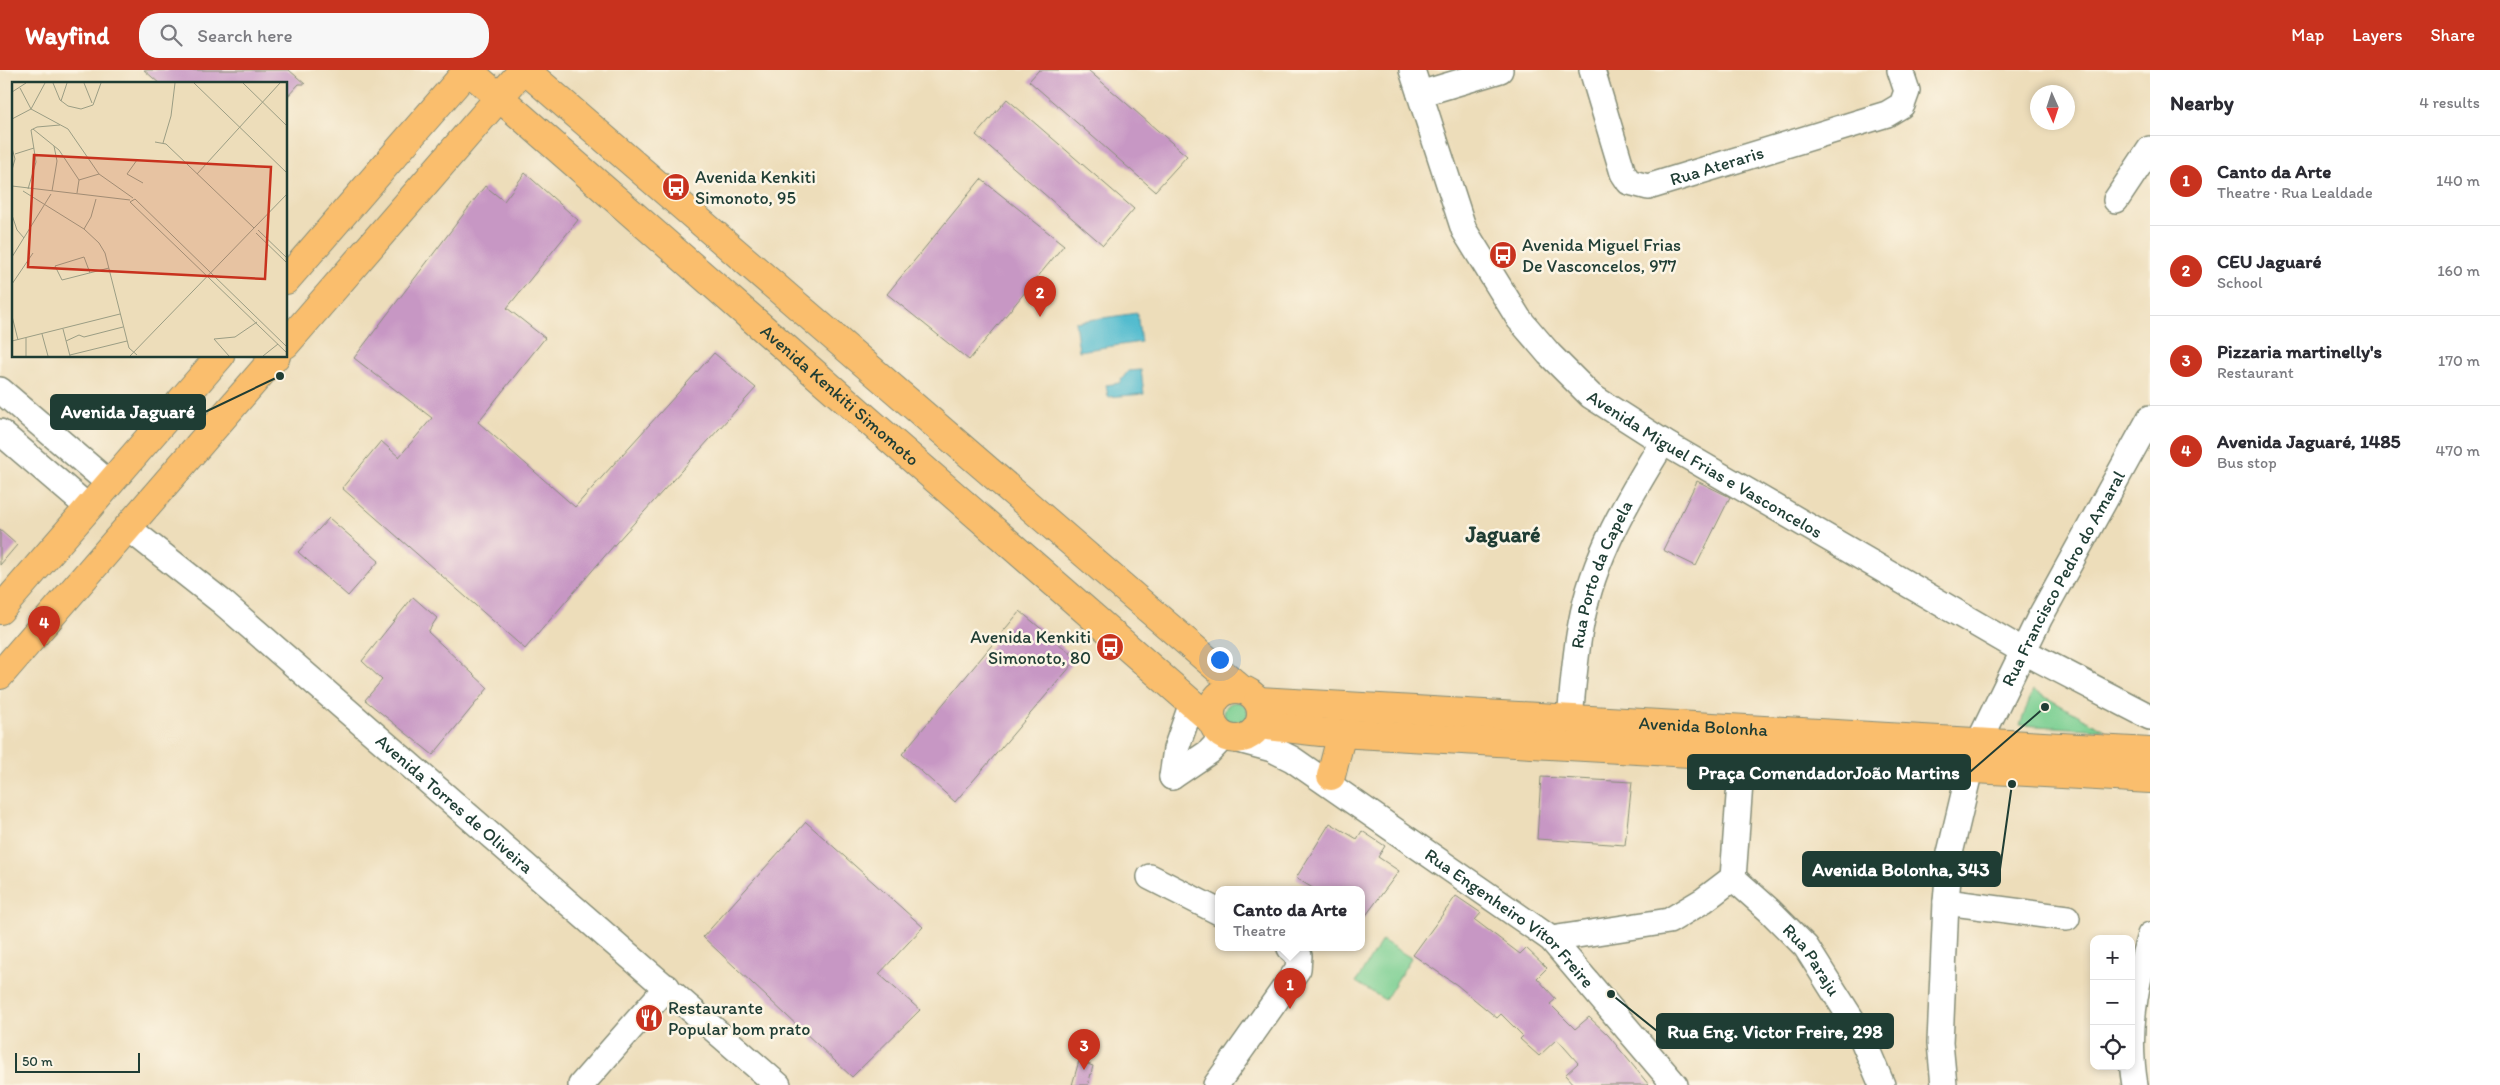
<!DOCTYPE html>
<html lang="en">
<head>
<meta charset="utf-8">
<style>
  :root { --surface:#fff; --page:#f7f7f7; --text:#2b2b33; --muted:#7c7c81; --line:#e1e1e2; --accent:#c8321e }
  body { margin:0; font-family:Itim,sans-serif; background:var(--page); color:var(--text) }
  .controls { position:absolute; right:15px; bottom:15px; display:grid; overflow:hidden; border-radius:10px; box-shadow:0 2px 8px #0003 }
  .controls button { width:45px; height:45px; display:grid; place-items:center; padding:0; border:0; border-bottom:1px solid var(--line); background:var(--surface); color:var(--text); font:25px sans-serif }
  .compass { position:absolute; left:2030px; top:15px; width:45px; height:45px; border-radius:50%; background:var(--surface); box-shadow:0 2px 8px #0003; rotate:177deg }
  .scale { position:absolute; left:15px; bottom:12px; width:125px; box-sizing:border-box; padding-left:5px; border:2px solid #1f3d34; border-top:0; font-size:14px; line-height:18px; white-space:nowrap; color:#1f3d34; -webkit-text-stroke:4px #fcf5e5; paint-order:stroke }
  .you { position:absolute; left:1219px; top:589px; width:18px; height:18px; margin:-12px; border:4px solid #fff; border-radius:50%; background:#1a73e8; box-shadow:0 0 0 8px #1a73e833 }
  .badge { display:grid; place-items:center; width:32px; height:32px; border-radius:50%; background:var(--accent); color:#fff; font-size:16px; font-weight:700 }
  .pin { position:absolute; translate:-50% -41px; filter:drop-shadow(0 1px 2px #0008) }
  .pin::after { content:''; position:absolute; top:26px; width:18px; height:15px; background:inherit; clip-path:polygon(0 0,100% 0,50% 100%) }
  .popup { position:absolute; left:1215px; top:816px; width:150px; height:65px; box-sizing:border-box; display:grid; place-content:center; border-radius:10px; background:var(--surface); filter:drop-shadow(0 1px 4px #0005); font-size:16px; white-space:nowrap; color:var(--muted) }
  .popup b { font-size:19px; color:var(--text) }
  .popup::after { content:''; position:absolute; left:50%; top:100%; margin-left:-10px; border:10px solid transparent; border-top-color:var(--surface) }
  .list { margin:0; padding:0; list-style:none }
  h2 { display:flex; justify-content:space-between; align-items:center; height:65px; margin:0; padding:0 20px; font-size:21px }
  h2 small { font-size:16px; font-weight:400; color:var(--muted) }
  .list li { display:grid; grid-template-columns:32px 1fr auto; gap:15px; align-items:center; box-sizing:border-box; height:90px; padding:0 20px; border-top:1px solid var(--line) }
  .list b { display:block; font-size:19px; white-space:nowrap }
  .list p { margin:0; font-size:16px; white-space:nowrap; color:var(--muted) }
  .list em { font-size:16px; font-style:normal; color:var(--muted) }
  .icon { flex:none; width:28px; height:28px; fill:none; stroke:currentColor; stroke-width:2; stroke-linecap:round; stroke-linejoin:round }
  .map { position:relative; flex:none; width:2150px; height:1015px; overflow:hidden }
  header { display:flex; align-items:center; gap:30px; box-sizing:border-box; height:70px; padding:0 25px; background:var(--accent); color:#fff }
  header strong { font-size:24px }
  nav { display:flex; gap:28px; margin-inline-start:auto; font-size:18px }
  .search { width:350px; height:45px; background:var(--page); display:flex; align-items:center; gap:12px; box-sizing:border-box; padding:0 18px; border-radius:20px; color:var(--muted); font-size:19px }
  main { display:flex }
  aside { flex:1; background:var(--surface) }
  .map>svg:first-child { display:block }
  .green { fill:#7acf92; stroke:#4c8663 }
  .water { fill:#53bccf; stroke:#397c82 }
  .building { fill:#c797c4 }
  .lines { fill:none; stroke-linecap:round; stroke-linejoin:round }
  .minor-casing { stroke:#868d77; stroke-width:28 }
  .major-casing { stroke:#868d77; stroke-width:30 }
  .highway-casing { stroke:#868d77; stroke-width:30 }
  .minor { stroke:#fff; stroke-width:25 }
  .major { stroke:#fabe6d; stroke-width:28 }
  .highway { stroke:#fabe6d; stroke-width:28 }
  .labels { text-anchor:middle; stroke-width:5; stroke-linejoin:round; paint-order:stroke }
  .street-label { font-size:18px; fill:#1f3d34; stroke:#fcf5e5 }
  .poi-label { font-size:18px; fill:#1f3d34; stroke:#fcf5e5; text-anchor:start }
  .district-label { font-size:22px; font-weight:bold; fill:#1f3d34; stroke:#fcf5e5 }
  .inset-road { fill:none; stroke:#9b9d84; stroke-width:1 }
  .view { fill:#c8321e; fill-opacity:0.15; stroke:#c8321e; stroke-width:2.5 }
  .inset-edge { fill:none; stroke:#1f3d34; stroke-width:2.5 }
  .leader { fill:none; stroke:#1f3d34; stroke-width:2 }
  .callout-dot { fill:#1f3d34; stroke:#fcf5e5; stroke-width:2 }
  .callout { fill:#1f3d34; stroke:#1f3d34; stroke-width:2 }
  .callout-label { font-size:19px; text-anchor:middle; font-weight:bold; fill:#fff }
</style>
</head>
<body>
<header>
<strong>Wayfind</strong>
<div class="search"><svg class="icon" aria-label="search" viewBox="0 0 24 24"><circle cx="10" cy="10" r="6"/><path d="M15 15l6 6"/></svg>Search here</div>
<nav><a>Map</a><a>Layers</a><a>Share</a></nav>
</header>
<main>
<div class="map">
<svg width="2150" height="1015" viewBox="0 0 2150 1015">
  <rect width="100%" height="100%" fill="#fcf5e5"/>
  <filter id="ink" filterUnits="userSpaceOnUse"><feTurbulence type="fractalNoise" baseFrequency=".02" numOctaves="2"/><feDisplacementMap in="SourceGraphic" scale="10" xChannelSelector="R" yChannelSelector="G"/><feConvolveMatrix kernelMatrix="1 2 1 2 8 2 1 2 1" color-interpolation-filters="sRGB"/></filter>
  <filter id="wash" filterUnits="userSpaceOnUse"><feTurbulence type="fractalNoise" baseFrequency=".0096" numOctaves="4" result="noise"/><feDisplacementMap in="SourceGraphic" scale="20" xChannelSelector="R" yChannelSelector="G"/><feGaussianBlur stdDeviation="1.12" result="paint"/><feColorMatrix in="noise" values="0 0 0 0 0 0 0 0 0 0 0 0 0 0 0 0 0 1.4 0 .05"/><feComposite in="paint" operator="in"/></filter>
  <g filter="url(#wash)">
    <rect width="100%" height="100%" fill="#edddba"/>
    <g class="green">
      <path d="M2033 620 2105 660 2020 655Z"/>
      <circle cx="1236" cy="644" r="12"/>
      <path d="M1382 870 1411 888 1385 930 1356 912Z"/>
    </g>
    <g class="water">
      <path d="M1137 243 1141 272 1079 281 1075 252Z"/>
      <path d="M1141 300 1144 324 1108 327 1106 315 1119 313 1128 301Z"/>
    </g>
    <g id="blocks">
      <g class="building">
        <path d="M144 0H289L305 14H299L286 28V14H160Z"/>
        <path d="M1039 0H1088L1187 86 1155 121 1029 11Z"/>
        <path d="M1007 29 1134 139 1103 175 976 65Z"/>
        <path d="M525 103 578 150 507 238 545 268 478 352 575 437 714 283 756 318 616 473 525 579 342 418 381 371 399 387 432 348 354 288 485 116 504 131Z"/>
        <path d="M981 109 1064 175 969 290 887 224Z"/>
        <path d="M1697 411 1730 427 1696 496 1663 480Z"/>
        <path d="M329 448 379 491 348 526 298 482Z"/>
        <path d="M0 460 17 475 0 495Z"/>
        <path d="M413 527 437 548 428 562 488 618 433 685 365 630 382 610 362 591Z"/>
        <path d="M1020 541 1077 589 955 732 902 684Z"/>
        <path d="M1541 707 1632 712 1625 775 1537 769Z"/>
        <path d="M806 752 923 857 879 904 920 940 852 1007 703 867Z"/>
        <path d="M1330 753 1357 769 1362 761 1385 776 1378 787 1399 801 1361 852V820H1316L1296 808Z"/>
        <path d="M1456 826 1481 843 1475 850 1520 884 1526 878 1547 898 1537 908 1556 929 1550 934 1575 959 1589 947 1608 965 1649 1015H1574L1565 1005 1578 993 1557 969 1539 986 1520 969 1523 966 1501 944 1497 948 1457 915 1413 885Z"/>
        <path d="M1079 991 1093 996 1088 1015H1072Z"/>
      </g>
    </g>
  </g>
  <g filter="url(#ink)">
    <use href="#blocks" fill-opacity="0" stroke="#868d77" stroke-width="1"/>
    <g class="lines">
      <g class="minor-casing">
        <g id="minor">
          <path id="s1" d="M1412 0 1464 160 1519 249 1549 284 1591 326 1663 372 2023 581 2150 647"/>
          <path id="s2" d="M1592 0 1623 103 1629 112 1648 117 1887 44 1902 35 1907 21 1900 0"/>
          <path d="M1420 24 1500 0"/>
          <path d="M2116 130 2150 79"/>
          <path d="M0 320 110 414"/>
          <path d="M0 362 89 438"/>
          <path id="s3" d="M127 457 222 532 778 1015"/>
          <path id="s4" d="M1570 649C1573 617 1575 585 1581 554 1593 487 1628 429 1663 372"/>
          <path id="s5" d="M1235 669 1272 679 1292 689 1551 869 1675 1015"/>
          <path id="s6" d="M1979 672 2039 549 2150 348"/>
          <path d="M1172 707 1176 679 1192 633"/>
          <path d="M1172 707 1209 682 1224 666"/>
          <path d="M1150 807 1219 842"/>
          <path id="s7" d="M1733 808 1769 840 1806 877 1859 961 1882 1015"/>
          <path d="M1946 832 2067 848"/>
          <path d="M1551 869 1669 851 1704 830 1733 808 1742 686"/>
          <path d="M581 1015 667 917"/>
          <path d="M1216 1015 1298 899 1299 886 1290 878"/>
          <path d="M1944 1015 1940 973 1946 832 1950 783 1970 699"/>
          <path d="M2135 1015C2126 964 2135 914 2150 865"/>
        </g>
      </g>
      <g class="major-casing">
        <g id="major">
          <path id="s8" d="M468 0 1212 651"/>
          <path d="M525 0 1241 619"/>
          <circle cx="1236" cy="644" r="25"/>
          <path id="s9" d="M1258 631 2150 682"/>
          <path d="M1259 655 1321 662 2150 709"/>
          <path d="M1331 706 1340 671 1346 663"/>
        </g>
      </g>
      <g class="highway-casing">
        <g id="highway">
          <path d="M286 210 468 0"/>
          <path d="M286 274 523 0"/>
          <path d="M0 540 220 286"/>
          <path d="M0 605 276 286"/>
        </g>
      </g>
      <use href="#minor" class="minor"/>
      <use href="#major" class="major"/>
      <use href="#highway" class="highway"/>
    </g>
  </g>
  <defs>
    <g id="bus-disc" transform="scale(1.4375)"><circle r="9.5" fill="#c8321e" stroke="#fcf5e5"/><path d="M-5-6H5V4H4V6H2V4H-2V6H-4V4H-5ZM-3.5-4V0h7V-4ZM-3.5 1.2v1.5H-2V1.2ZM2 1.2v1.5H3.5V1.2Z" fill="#fff"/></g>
    <g id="restaurant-disc" transform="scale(1.4375)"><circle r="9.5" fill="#c8321e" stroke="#fcf5e5"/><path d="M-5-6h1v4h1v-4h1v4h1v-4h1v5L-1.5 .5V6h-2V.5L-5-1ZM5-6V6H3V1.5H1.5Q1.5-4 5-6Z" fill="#fff"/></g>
  </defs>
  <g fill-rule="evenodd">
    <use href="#bus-disc" x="676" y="117"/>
    <use href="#bus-disc" x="1503" y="185"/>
    <use href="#bus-disc" x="1110" y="577"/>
    <use href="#restaurant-disc" x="649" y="948"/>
  </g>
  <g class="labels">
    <g class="street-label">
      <text dy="6" stroke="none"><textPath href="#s2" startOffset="210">Rua Ateraris</textPath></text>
      <text dy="6" stroke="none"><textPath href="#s8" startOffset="494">Avenida Kenkiti Simomoto</textPath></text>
      <text dy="6" stroke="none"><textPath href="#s1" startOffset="511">Avenida Miguel Frias e Vasconcelos</textPath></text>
      <text dy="6" stroke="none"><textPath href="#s4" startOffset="149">Rua Porto da Capela</textPath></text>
      <text dy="6" stroke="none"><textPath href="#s6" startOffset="184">Rua Francisco Pedro do Amaral</textPath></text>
      <text dy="6" stroke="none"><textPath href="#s9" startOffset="446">Avenida Bolonha</textPath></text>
      <text dy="6" stroke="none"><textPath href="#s3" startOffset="429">Avenida Torres de Oliveira</textPath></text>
      <text dy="6" stroke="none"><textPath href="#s5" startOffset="331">Rua Engenheiro Vítor Freire</textPath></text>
      <text dy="6" stroke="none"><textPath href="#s7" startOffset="114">Rua Paraju</textPath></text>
    </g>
    <g class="poi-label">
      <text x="695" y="113">Avenida Kenkiti<tspan x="695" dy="21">Simonoto, 95</tspan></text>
      <text x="1522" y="181">Avenida Miguel Frias<tspan x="1522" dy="21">De Vasconcelos, 977</tspan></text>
      <text x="1091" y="573" text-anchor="end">Avenida Kenkiti<tspan x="1091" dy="21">Simonoto, 80</tspan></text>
      <text x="668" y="944">Restaurante<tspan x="668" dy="21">Popular bom prato</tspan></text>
    </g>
    <g class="district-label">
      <text x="1503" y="472">Jaguaré</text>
    </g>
  </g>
  <g transform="translate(12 12)">
    <rect width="275" height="275" fill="#edddba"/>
    <path class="inset-road" d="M41 1 48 18 56 24 69 27 81 23 89 1M72 1 80 21M182 1 275 91M231 1 275 44M8 6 19 27 56 47 87 92 121 116M0 10 14 1M49 19 55 1M0 37 19 27 33 1M21 47 47 68 67 98M143 60 154 62 242 146M151 61 159 34 163 1M0 66 3 77 0 88M3 72 22 66M125 78 115 92 131 101M185 92 268 1M0 104 118 118M16 107 24 80 19 48 25 45 48 43M11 109 72 147 87 161 93 171 117 266 125 273M40 109 45 79 42 64M65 111 67 98 87 92M118 120 123 117 275 265M118 120 275 271M0 133 5 148 12 156M72 147 79 135 84 117M246 148 275 176M244 151 275 181M0 175 39 112M78 191 72 175 43 184 50 198 97 186M0 202 21 171M0 234 6 258M51 247 58 274M30 252 36 274M14 256V274M0 259 108 232M54 259 67 253 72 255 111 245M58 273 115 259M118 274 275 112M217 274 202 257 223 255 245 240M251 274 266 262"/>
    <path class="view" d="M22 73 259 85 253 197 16 185Z"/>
    <rect width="275" height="275" class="inset-edge"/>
  </g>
  <path class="leader" d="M280 306L205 342M2045 637L1970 702M2012 714L2000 799M1611 924L1657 961"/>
  <g class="callout-dot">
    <circle cx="280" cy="306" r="5"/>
    <circle cx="2045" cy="637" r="5"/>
    <circle cx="2012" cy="714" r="5"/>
    <circle cx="1611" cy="924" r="5"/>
  </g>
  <g class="callout">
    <rect x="51" y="325" width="154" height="34" rx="5"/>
    <rect x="1688" y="685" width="282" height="34" rx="5"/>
    <rect x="1803" y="782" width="197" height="34" rx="5"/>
    <rect x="1657" y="944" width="236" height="34" rx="5"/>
  </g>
  <g class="callout-label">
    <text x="128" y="348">Avenida Jaguaré</text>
    <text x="1829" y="709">Praça ComendadorJoão Martins</text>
    <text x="1901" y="806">Avenida Bolonha, 343</text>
    <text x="1775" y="968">Rua Eng. Victor Freire, 298</text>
  </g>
</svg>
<div class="controls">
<button>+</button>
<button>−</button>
<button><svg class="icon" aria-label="locate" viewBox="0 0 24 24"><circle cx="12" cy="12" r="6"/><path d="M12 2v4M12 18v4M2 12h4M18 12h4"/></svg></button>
</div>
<svg class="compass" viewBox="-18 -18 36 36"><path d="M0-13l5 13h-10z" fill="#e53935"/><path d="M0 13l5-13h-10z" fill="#7c7c81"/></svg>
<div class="scale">50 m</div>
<div class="you"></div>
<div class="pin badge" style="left:1290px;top:939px">1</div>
<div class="popup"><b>Canto da Arte</b>Theatre</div>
<div class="pin badge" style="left:1040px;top:247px">2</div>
<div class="pin badge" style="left:1084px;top:1000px">3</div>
<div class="pin badge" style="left:44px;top:577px">4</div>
</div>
<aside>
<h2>Nearby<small>4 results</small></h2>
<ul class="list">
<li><span class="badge">1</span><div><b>Canto da Arte</b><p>Theatre · Rua Lealdade</p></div><em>140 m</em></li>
<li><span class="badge">2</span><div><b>CEU Jaguaré</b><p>School</p></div><em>160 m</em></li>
<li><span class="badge">3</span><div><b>Pizzaria martinelly's</b><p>Restaurant</p></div><em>170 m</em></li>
<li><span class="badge">4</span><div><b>Avenida Jaguaré, 1485</b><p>Bus stop</p></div><em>470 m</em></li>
</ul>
</aside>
</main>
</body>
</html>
